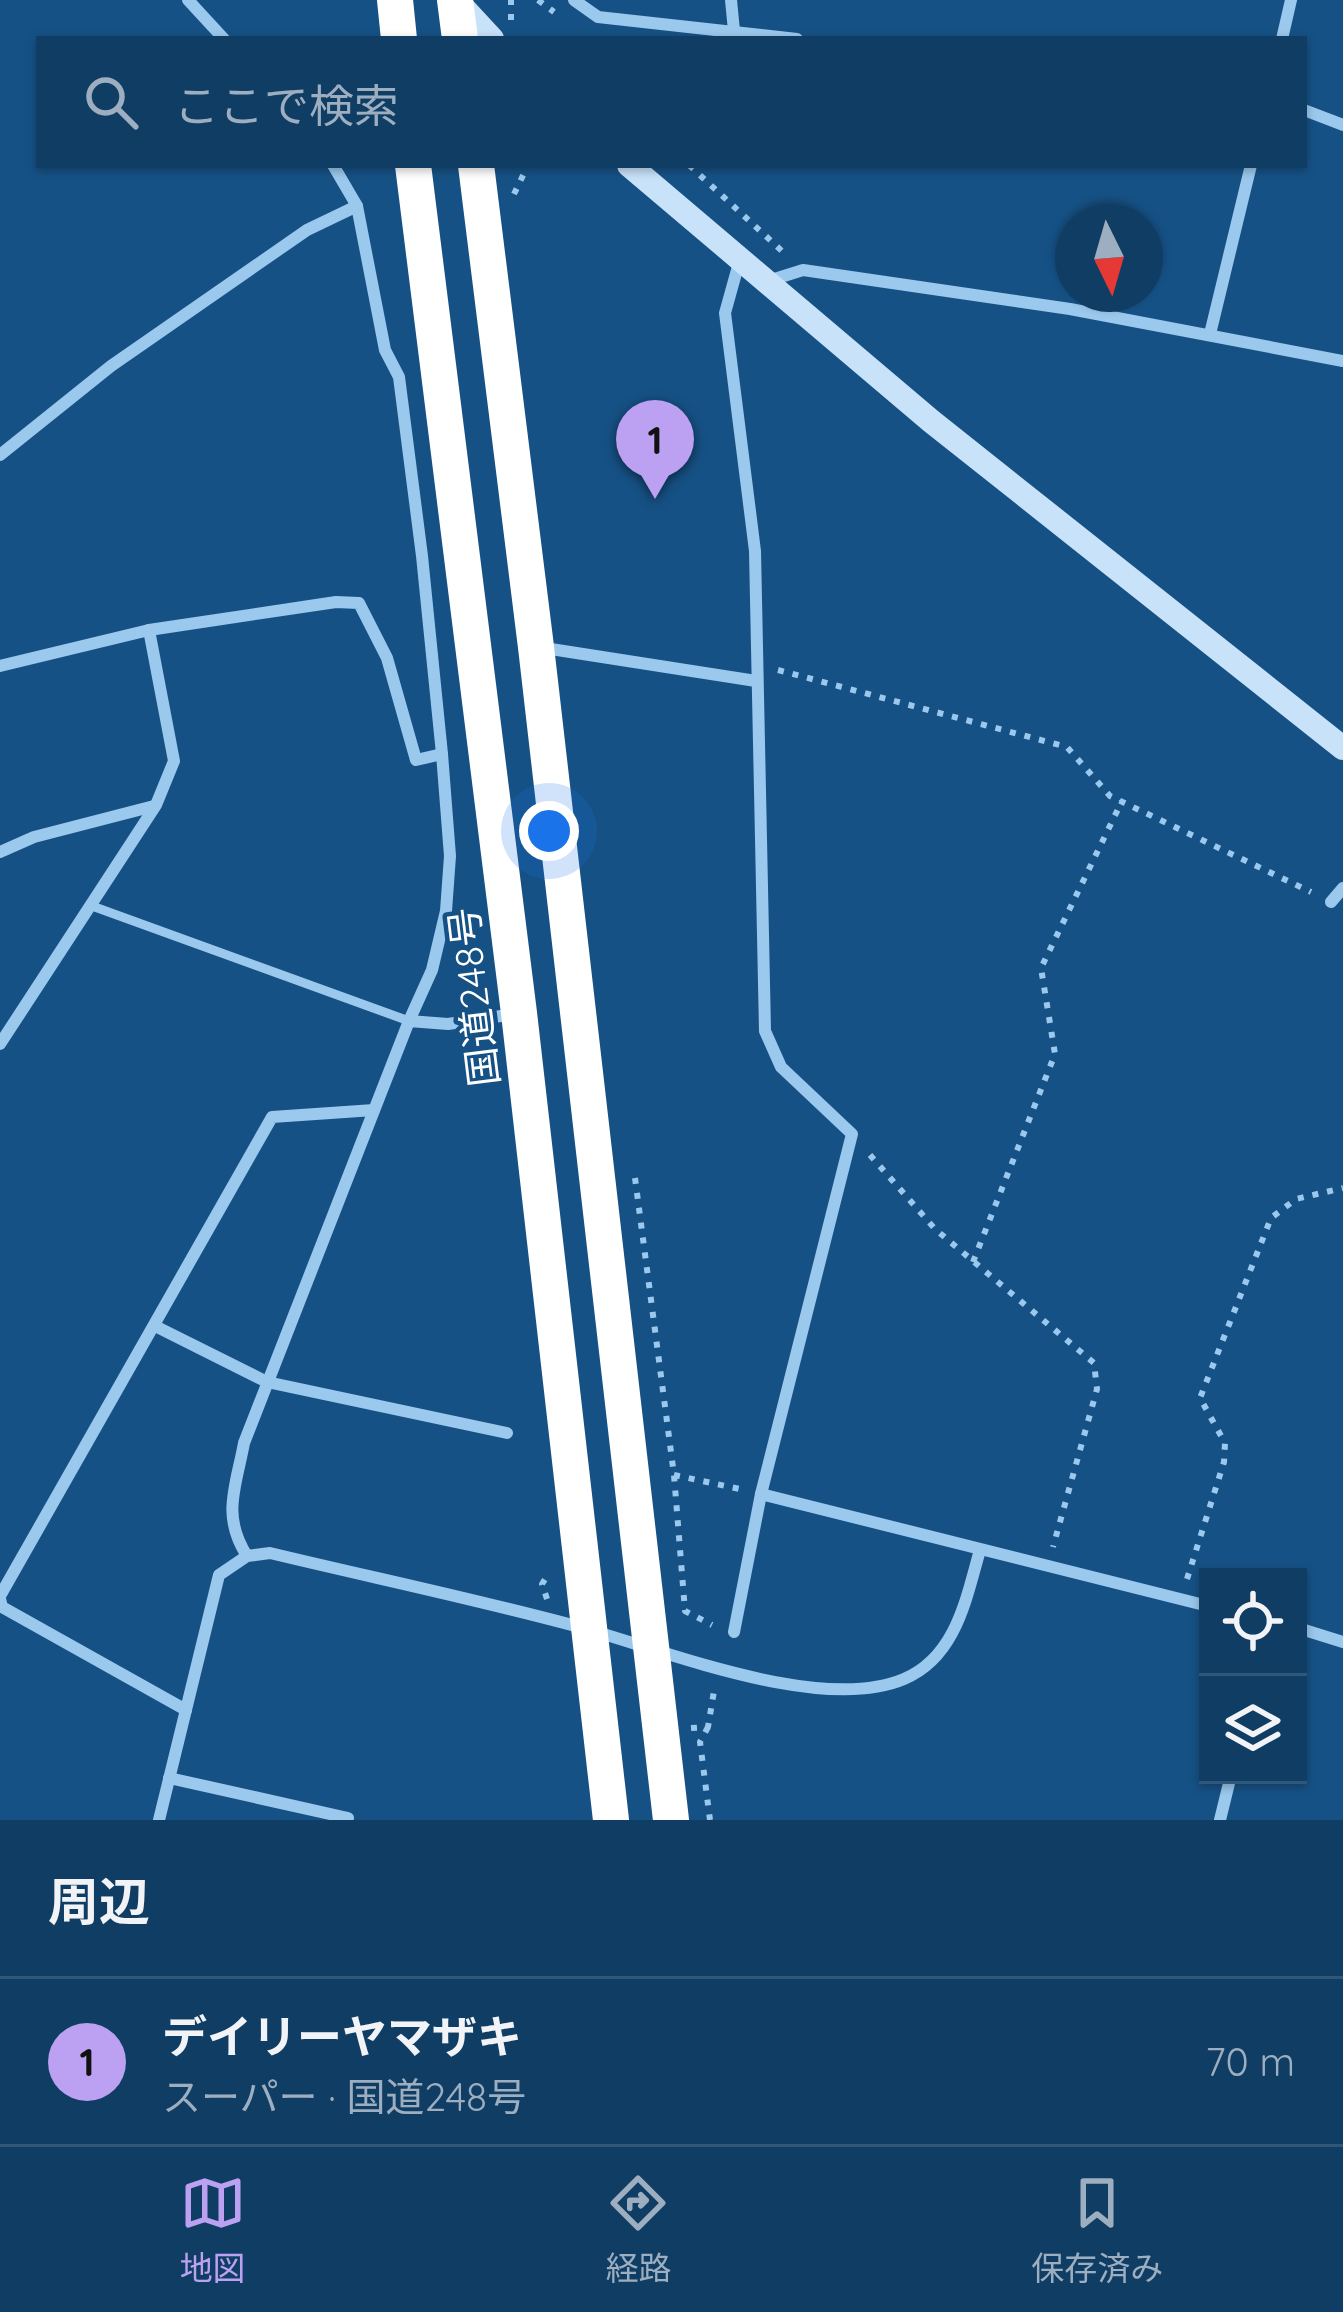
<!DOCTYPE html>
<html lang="ja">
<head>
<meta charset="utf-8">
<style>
  :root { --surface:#103d64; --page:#1e486d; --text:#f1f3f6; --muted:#9caebf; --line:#305678; --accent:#bca0f2 }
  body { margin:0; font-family:Quicksand,"Noto Sans JP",sans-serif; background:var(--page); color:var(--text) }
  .controls { position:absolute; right:36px; bottom:36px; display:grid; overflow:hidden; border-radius:0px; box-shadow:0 3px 9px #0004 }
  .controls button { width:108px; height:108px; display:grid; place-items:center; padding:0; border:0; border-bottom:3px solid var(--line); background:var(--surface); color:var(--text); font:60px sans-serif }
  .compass { position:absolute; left:1055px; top:204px; width:108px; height:108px; border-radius:50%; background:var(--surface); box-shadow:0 3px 9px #0004; rotate:175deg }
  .you { position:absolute; left:549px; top:831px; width:42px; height:42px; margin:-30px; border:9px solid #fff; border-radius:50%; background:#1a73e8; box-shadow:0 0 0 18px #1a73e833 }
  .badge { display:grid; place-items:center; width:78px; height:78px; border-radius:50%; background:var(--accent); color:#111; font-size:39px; font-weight:700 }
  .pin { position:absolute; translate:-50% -99px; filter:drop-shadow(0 3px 6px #0008) }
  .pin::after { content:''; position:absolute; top:63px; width:42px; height:36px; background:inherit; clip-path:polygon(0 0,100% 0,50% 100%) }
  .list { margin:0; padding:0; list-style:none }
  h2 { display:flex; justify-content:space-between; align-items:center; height:156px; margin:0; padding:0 48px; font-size:51px }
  h2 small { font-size:39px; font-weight:400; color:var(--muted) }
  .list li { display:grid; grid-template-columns:78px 1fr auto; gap:36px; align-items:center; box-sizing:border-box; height:168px; padding:0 48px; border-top:3px solid var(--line) }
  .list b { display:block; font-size:45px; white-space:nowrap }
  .list p { margin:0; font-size:39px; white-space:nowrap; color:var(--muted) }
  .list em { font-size:39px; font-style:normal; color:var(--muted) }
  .icon { flex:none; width:66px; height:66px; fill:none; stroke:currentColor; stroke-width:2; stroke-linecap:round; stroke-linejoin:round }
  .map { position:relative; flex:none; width:1343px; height:1820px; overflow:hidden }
  .search { position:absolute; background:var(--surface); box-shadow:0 3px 9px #0004; left:36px; right:36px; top:36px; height:132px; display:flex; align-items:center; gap:30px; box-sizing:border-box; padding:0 42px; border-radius:0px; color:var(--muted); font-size:45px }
  .sheet { height:324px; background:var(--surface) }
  nav { display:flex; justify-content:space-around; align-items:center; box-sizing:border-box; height:168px; border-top:3px solid var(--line); background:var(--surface); font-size:33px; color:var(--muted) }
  nav a { display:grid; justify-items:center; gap:6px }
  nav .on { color:var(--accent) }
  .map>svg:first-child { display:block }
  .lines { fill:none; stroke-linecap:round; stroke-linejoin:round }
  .path { stroke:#9bc8ed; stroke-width:6; stroke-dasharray:6 9; stroke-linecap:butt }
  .lane { stroke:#9bc8ed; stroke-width:9 }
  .street { stroke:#9bc8ed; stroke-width:12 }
  .secondary { stroke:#c8e2f9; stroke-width:24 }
  .highway { stroke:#fff; stroke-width:36 }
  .labels { text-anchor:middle; stroke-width:9; stroke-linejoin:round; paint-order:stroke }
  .street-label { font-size:39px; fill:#fff; stroke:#165185 }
</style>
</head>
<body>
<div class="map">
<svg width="1343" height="1820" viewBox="0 0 1343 1820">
  <rect width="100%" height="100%" fill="#165185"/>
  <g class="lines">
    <g class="path">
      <path d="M538 0 554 12"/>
      <path d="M511 20V0"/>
      <path d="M689 165 783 252"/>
      <path d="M514 194 528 165"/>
      <path d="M778 670 1067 747 1110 796 1311 892"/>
      <path d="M870 1155 935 1229 1094 1363 1097 1389 1053 1547"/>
      <path d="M635 1178 674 1475 685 1611 712 1625"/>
      <path d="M973 1262 1055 1054 1041 968 1122 801"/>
      <path d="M674 1475 740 1489"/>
      <path d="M1187 1579 1224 1462 1225 1443 1200 1398 1271 1218 1296 1199 1343 1188"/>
      <path d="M547 1599 542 1584 549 1573"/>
      <path d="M708 1727 700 1742 710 1820"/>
      <path d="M691 1728 708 1727 714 1691"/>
    </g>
    <path class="lane" d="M92 906 409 1021"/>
    <g class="street">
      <path d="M188 0 224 39"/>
      <path d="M574 0 598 17 797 39"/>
      <path d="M731 0 734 31"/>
      <path d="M1282 39 1291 0"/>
      <path d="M1304 110 1343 125"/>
      <path d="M333 165 357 206 385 350 399 377 422 556 442 754 450 856 446 911 432 970 409 1021"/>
      <path d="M768 281 803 270 1070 309 1343 361"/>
      <path d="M1210 334 1251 165"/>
      <path d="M0 455 111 366 307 230 357 206"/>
      <path d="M538 647 756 681"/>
      <path d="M0 666 149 630 336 602 359 603 387 658 416 760 442 754"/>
      <path d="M0 852 34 837 154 806"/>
      <path d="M1331 902 1343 888"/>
      <path d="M0 1044 156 805 174 761 149 630"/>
      <path d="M155 1326 267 1382 507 1433"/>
      <path d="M761 1494 1208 1606"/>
      <path d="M247 1556C221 1515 236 1487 244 1443L409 1021 448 1024 514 1014"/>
      <path d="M0 1596 272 1117 374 1110"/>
      <path d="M0 1599 2 1607 186 1710"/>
      <path d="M1298 1628 1343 1642"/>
      <path d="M734 1632 761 1494 852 1134 781 1067 765 1031 755 551 725 313 740 259"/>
      <path d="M169 1778 348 1818"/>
      <path d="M159 1820 219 1575 247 1556 270 1553C374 1578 480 1600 583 1628 666 1651 822 1714 904 1679 956 1657 966 1599 980 1550"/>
      <path d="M1220 1820 1231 1775"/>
    </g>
    <g class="secondary">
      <path d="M457 1 492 39"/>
      <path d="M629 165 931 421 1343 748"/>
    </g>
    <g class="highway">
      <path d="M395 0 399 39"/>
      <path d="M455 0 460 39"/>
      <path d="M413 165 519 1013 611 1820"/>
      <path d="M476 165 536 647 671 1820"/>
    </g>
  </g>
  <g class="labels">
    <g class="street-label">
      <text transform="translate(474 997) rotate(-97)" y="14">国道248号</text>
    </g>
  </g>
</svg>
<div class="controls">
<button><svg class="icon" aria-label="locate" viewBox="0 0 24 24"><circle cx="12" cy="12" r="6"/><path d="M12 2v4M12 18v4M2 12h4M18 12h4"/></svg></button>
<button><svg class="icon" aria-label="layers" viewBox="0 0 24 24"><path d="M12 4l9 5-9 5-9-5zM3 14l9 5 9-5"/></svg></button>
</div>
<svg class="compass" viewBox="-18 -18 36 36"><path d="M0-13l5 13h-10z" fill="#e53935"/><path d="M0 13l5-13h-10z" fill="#9caebf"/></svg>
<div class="you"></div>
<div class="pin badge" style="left:655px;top:499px">1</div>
<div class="search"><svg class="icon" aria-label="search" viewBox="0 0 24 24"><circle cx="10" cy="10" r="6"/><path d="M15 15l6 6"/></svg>ここで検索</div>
</div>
<section class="sheet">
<h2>周辺<small></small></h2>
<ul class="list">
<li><span class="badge">1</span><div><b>デイリーヤマザキ</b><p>スーパー · 国道248号</p></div><em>70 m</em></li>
</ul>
</section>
<nav>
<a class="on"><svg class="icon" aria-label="map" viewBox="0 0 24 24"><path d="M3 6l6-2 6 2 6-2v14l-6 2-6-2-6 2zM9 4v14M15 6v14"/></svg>地図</a>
<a><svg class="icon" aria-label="directions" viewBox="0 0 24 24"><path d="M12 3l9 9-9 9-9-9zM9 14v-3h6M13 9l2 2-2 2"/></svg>経路</a>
<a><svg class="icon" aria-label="saved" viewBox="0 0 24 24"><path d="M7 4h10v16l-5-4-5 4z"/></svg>保存済み</a>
</nav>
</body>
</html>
